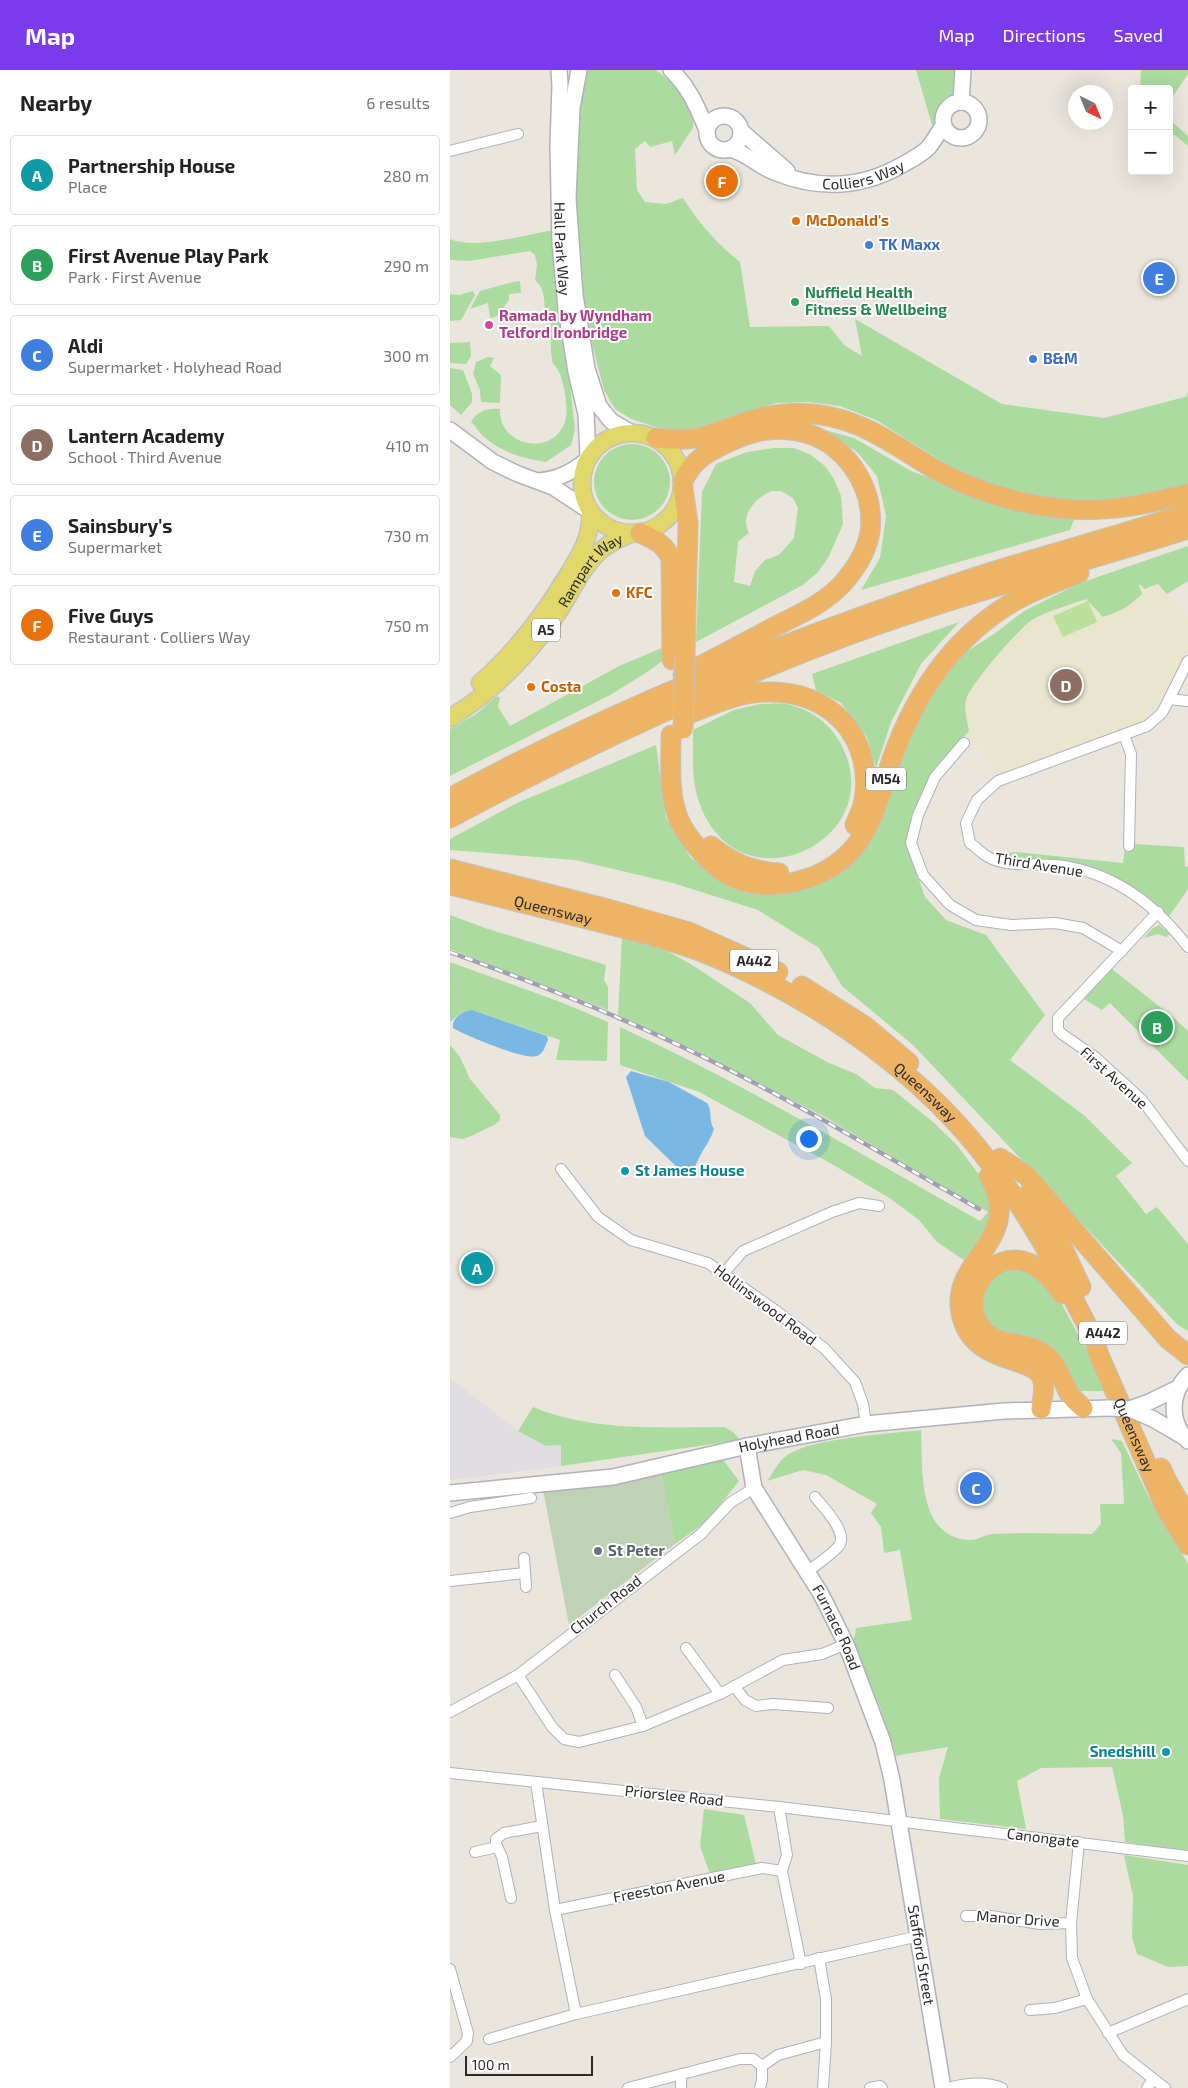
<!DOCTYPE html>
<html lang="en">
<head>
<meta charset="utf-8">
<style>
  :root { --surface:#fff; --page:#f6f6f6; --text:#222; --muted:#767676; --line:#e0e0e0; --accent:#7c3aed }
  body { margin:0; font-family:"Exo 2",sans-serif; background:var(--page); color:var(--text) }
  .controls { position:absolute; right:15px; top:15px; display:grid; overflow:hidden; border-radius:5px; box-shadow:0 5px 20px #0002 }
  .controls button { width:45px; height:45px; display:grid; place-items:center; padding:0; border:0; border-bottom:1px solid var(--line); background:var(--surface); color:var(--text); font:25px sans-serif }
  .compass { position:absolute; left:618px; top:15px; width:45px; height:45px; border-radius:50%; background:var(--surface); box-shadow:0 5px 20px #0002; rotate:137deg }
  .scale { position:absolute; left:15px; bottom:12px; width:128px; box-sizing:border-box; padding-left:5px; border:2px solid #2a2a2a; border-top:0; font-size:14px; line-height:18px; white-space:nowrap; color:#2a2a2a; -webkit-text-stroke:4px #fff; paint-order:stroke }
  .you { position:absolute; left:358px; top:1068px; width:18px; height:18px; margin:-12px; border:4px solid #fff; border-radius:50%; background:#1a73e8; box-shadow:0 0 0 8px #1a73e833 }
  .badge { display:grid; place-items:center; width:32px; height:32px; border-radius:50%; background:var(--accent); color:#fff; font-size:16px; font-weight:700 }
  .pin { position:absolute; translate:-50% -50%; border:2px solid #fff; box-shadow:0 1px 5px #0006 }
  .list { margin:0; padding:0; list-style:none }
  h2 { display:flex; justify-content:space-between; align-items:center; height:65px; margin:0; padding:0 20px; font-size:21px }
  h2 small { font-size:16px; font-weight:400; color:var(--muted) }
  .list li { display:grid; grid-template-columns:32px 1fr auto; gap:15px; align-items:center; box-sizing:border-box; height:80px; margin:0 10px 10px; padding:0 10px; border:1px solid var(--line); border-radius:5px }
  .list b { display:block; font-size:19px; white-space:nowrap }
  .list p { margin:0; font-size:16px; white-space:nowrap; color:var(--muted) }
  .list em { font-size:16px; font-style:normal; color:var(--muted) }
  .map { position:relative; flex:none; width:738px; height:2018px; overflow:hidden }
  header { display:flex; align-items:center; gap:30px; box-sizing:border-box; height:70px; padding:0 25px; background:var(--accent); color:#fff }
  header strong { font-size:24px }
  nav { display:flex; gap:28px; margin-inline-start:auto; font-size:18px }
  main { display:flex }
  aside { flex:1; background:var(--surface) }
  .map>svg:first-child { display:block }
  .industrial { fill:#e0dde3 }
  .education { fill:#eae5ce }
  .green { fill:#abdb9f; fill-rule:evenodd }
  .cemetery { fill:#c0d2b6 }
  .pitch { fill:#bae19c }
  .water { fill:#7ab7e2 }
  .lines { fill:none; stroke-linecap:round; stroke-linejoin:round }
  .street-casing { stroke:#b0b1bc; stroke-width:12 }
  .secondary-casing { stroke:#b0b1bc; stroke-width:18 }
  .primary-casing { stroke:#c3c3c3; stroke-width:19 }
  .highway-casing { stroke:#c3c3c3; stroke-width:21 }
  .street { stroke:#fff; stroke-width:10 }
  .secondary { stroke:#fff; stroke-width:15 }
  .primary { stroke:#e2d76a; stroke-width:16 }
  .highway { stroke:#edb465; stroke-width:19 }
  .rail-casing { stroke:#a0a0b2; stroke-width:4.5 }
  .rail { stroke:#fff; stroke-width:2.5; stroke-dasharray:8; stroke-linecap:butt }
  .secondary-bridge-casing { stroke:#b0b1bc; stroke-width:18; stroke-linecap:butt }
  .highway-bridge-casing { stroke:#c3c3c3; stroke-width:21; stroke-linecap:butt }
  .secondary-bridge { stroke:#fff; stroke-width:15 }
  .highway-bridge { stroke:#edb465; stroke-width:19 }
  .food-dot { fill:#e8710a; stroke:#fff; stroke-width:2 }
  .shop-dot { fill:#3f7fe0; stroke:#fff; stroke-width:2 }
  .leisure-dot { fill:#2e9e5b; stroke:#fff; stroke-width:2 }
  .hotel-dot { fill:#d1479c; stroke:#fff; stroke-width:2 }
  .culture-dot { fill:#0f9aa8; stroke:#fff; stroke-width:2 }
  .worship-dot { fill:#6b7280; stroke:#fff; stroke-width:2 }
  .labels { text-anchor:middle; stroke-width:4; stroke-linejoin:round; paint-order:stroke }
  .shield { fill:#fff; stroke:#6a6a6a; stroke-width:1 }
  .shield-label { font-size:14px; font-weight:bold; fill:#2a2a2a }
  .street-label { font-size:15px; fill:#2a2a2a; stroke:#fff }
  .food-label { font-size:15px; font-weight:bold; fill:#c56008; stroke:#fff; text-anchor:start }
  .shop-label { font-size:15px; font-weight:bold; fill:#366cbe; stroke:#fff; text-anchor:start }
  .leisure-label { font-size:15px; font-weight:bold; fill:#27864d; stroke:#fff; text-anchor:start }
  .hotel-label { font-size:15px; font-weight:bold; fill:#b23c85; stroke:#fff; text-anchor:start }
  .culture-label { font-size:15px; font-weight:bold; fill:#0d838f; stroke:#fff; text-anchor:start }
  .worship-label { font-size:15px; font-weight:bold; fill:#5b616d; stroke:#fff; text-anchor:start }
</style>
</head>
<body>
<header>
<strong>Map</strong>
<nav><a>Map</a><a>Directions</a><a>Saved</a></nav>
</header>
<main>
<aside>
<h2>Nearby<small>6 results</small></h2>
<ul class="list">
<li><span class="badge" style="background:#0f9aa8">A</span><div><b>Partnership House</b><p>Place</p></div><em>280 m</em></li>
<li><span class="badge" style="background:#2e9e5b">B</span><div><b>First Avenue Play Park</b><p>Park · First Avenue</p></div><em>290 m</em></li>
<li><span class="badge" style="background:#3f7fe0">C</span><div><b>Aldi</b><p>Supermarket · Holyhead Road</p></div><em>300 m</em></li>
<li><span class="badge" style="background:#8d6e63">D</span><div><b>Lantern Academy</b><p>School · Third Avenue</p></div><em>410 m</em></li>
<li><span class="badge" style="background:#3f7fe0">E</span><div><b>Sainsbury's</b><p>Supermarket</p></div><em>730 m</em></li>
<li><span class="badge" style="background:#e8710a">F</span><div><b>Five Guys</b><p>Restaurant · Colliers Way</p></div><em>750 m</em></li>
</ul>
</aside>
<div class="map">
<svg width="738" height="2018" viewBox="0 0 738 2018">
  <rect width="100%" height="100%" fill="#eae6dd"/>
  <path class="industrial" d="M0 1308 68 1361 96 1376 111 1375V1396L0 1410Z"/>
  <path class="education" d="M708 514 738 546V579L712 628 693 651 549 704 499 642 576 544 652 521 677 520 691 515 694 519Z"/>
  <g class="green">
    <path d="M135 0H206L222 13 235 28 244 43 243 58 225 85 222 71 200 77 195 71 185 79 187 120 195 132 216 134 233 128C249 153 266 173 290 192L300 257 379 256 394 275 412 286 405 249 552 334 654 348 735 327 738 323V416L667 431 589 430 512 404 426 350 390 336 359 332 326 333 248 358 229 361 209 358 181 349 165 339 154 320 141 270 129 202 124 111 129 25Z"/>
    <path d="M466 0H508L502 28 493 41 487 54 482 55Z"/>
    <path d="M691 0H738V4L719 32V19H690Z"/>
    <path d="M719 49 738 66V76L719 60Z"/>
    <path d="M103 160 125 360 121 375 96 392C74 389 51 382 34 367 29 363 26 356 21 352 27 341 37 338 50 339 48 378 107 388 116 348 118 336 114 313 109 302 108 298 102 294 102 290 100 276 101 261 100 247L95 242C94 228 95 219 85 210L87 195 85 185 80 181 19 191 0 190V169C25 180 75 165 103 160Z"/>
    <path d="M70 211 71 223 59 224V230L46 247 40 248 38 233 20 239 30 221 63 212Z"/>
    <path d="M23 221 25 225 11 250 0 251V224L9 225Z"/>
    <path d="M20 272 21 286 16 294 0 293V273Z"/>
    <path d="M38 287 44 288 40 296 51 305 50 333 31 332 30 320 23 304 26 292Z"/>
    <path d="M0 298 13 300 22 324V332L11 345 0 335Z"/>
    <path d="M375 360 404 368 461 401 565 439 625 447 620 460 411 520 430 488 436 446 427 406 407 382Z"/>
    <circle cx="182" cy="412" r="38"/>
    <path d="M325 378H344L361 385 375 396 384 409 391 426 393 454 378 488 368 502 353 515 246 572 252 422 266 394 297 382ZM322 421H331L343 428 348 438 344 468 329 485 315 490 305 501 300 516 284 512 288 472 299 463C289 445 306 427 322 421Z"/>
    <path d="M738 476V511L717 524 708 514 694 519 691 515H689L692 524C680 536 669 542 653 547L636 529C620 535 596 541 582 550 568 559 523 612 517 627 513 637 517 650 519 661L482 703 464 741 456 772 475 827 496 850 536 865 595 945 560 990 635 1046 682 1093 666 1106 696 1144 707 1137 738 1174V1261L728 1255 463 975 392 916 369 878 308 840 223 813 125 790 0 780V769L67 733 206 675 216 748 241 788 281 817 333 822 388 803 436 721 485 611 508 587 544 564 574 541 630 513Z"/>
    <path d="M509 552 471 594 441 652 426 698 417 667 391 633 366 620 362 604Z"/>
    <path d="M212 578V591L199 601 160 625 0 706V659L26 644 47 626 50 628 48 637 60 656 169 596Z"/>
    <path d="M310 634C318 634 328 633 336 634 357 638 377 651 388 669 448 767 289 846 249 732 241 710 243 683 243 660L284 640Z"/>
    <path d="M684 774 734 777 735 797 738 796V819L718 848 645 802 565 792 542 786 565 782 673 793 675 778Z"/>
    <path d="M0 845 38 859 156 895 154 910 158 917V940L0 879Z"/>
    <path d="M709 855 720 864 716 867 708 864 694 868 703 858Z"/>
    <path d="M172 867 217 881 239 893 300 933 328 965 377 992 406 1004 425 1018 443 1020 483 1052 506 1074 530 1106 543 1143 539 1155 514 1190 487 1172 469 1150 441 1129 380 1093 249 1022 170 995V957C294 1014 411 1084 530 1151L538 1142 373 1046 245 980 168 945Z"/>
    <path d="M0 892 113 933 158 952 157 991 106 990 110 970 22 940 8 945 0 952Z"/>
    <path d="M662 899 724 948 738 961V1011L660 933 652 940 634 929Z"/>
    <path d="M0 975 10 987 20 1009 50 1045V1050L44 1055 19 1067 12 1069 0 1067Z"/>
    <path d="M568 1196 604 1220 659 1321H628L576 1272 533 1253C527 1209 527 1211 568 1196Z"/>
    <path d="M83 1337C144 1362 209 1357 274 1357L283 1362 290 1370 111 1396V1375L96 1376 68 1361Z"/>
    <path d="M471 1360C473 1397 466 1468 520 1470 527 1470 535 1465 542 1464 575 1462 609 1464 642 1464L651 1454 650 1434H674L671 1383 661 1369 672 1371 697 1424 738 1494V1781L675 1772 673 1745 662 1697 591 1698 567 1711 576 1759 490 1749 489 1708 498 1677 444 1686 431 1640 403 1573 406 1558 462 1550 450 1480 434 1483 431 1457 421 1443 427 1434 376 1405 353 1400 317 1411C323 1403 328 1392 336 1386 360 1368 438 1364 471 1360Z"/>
    <path d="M271 1387 289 1411 256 1452 225 1474 210 1400Z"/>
    <path d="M254 1739 294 1745 306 1794 260 1804 250 1776Z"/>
    <path d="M674 1785 738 1795V1896L718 1897 687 1884 682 1867 683 1826Z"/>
  </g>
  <path class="cemetery" d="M210 1400 225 1474 119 1555 93 1420Z"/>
  <path class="pitch" d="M638 531 647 552 613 567 603 546Z"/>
  <g class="water">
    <path d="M22 940 97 966 98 970C95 976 94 983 87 986 74 990 17 966 3 958 2 947 12 942 22 940Z"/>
    <path d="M181 1001 219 1012 257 1033C263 1041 258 1050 264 1059 260 1071 257 1073 251 1084 246 1093 246 1100 234 1104L195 1066 176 1007Z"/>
  </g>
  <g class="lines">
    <g class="street-casing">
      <g id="street">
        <path d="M0 81 68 64"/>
        <path d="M738 591 712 643 697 656 548 711 527 730 516 753 520 773C526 777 531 783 538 787 558 798 584 793 606 795 661 801 705 834 738 877"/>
        <path d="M719 629 738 631"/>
        <path d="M674 665 681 684 679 776"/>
        <path d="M514 673 485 707 468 745 461 773 473 805 500 835 526 850 561 855 605 853 633 858 672 881"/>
        <path d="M708 842 608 948V960L612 964 645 987 692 1030 738 1091"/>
        <path d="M111 1099 148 1147 181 1170 258 1193 325 1240 375 1279 405 1312 413 1334 416 1354"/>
        <path d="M273 1204 293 1181 382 1142 409 1133 429 1136"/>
        <path d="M0 1443 20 1437 81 1428"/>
        <path d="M74 1488 76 1517"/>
        <path d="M357 1502C367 1494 380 1486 388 1477 400 1464 373 1437 365 1427"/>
        <path d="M0 1511 75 1503"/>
        <path d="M236 1578 270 1624"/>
        <path d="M68 1605 102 1657 114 1669 129 1672 193 1656 186 1637 165 1605"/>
        <path d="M284 1616 295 1630 306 1636 323 1634 378 1638"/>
        <path d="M0 1642 68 1605 251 1464 280 1433 304 1418"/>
        <path d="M193 1656 270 1624 333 1590 372 1584 396 1574"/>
        <path d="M0 1703 329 1737 738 1786"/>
        <path d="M86 1712 105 1840 126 1944"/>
        <path d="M329 1737 337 1785 332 1801 351 1894"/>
        <path d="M629 1772 621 1853 622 1888 637 1929 673 1985 715 2018"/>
        <path d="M25 1782 47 1777"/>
        <path d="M61 1828 52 1787 46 1774V1769L54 1763 92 1756"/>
        <path d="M105 1840 312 1798 332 1801"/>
        <path d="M516 1846H541L590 1854 621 1853"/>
        <path d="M369 1888 376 1929V1972L373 2018"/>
        <path d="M0 1899 18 1963 17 1971 0 1987"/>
        <path d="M580 1940 605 1938 637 1929"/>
        <path d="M658 1963 738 1929"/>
        <path d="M39 1969 126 1944 469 1866"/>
        <path d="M178 2018 290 1989H303L312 1996"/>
        <path d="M231 2018V2004"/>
        <path d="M310 2018 312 2010V1996L328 1985 376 1972"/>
        <path d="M420 2018 430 2016 432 2018"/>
        <path d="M498 2018C516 2013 535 2011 552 2018"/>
        <path d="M697 2018 703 2009"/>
      </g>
    </g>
    <g class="secondary-casing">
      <g id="secondary">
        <path id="s1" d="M109 0 110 15 108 75 110 173 116 239 126 302 136 344 138 386"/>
        <path d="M129 0 122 38 118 128 125 225 137 299 149 336 161 351 180 362"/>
        <path d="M221 0C240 18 247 37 257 60"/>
        <path d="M511 32 513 0"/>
        <circle cx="511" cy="50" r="18"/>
        <circle cx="274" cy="63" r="17"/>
        <path d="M291 61 337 101"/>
        <path id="s2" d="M280 79C297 83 308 96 324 102 368 120 410 119 452 95 461 90 471 85 478 78 484 71 488 63 493 56"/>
        <path d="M0 360 43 392 68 404 103 417 138 440"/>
        <path d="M89 411C109 409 122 402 137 390"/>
        <path d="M738 1305C720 1323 719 1352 738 1371"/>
        <path d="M699 1332 726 1319"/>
        <path d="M703 1349 734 1367"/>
        <path id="s3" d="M297 1376 304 1418 371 1524 396 1574 433 1672 442 1710 493 2018"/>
        <path id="s4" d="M0 1423 163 1407 297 1376 416 1354 554 1341 659 1338"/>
      </g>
    </g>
    <g class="primary-casing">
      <g id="primary">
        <circle cx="182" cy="413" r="50"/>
        <path d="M30 613C65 582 91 549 115 509 128 488 142 468 140 442"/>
        <path id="s5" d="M0 648C41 623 75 589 103 550 119 529 129 501 148 483 157 474 169 469 181 464"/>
      </g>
    </g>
    <g class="highway-casing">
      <g id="highway">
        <path d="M206 368C222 369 239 371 255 366 269 362 283 356 298 351 322 344 351 341 377 346 422 355 449 379 488 401 545 432 617 447 682 436 701 433 720 428 738 424"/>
        <path d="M233 411C244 389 256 383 277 373 299 362 323 356 347 361 393 369 426 416 420 462 417 481 406 498 394 512 376 533 348 545 324 557 294 573 264 589 233 605"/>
        <path d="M233 418 238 453 235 584"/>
        <path d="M190 463C204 469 215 474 221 489L222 590"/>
        <path d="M236 645C262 635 289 622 317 622 380 620 424 667 414 730 413 738 408 747 405 755"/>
        <path d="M221 665C221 694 218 723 229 750 234 761 241 770 248 778 255 787 263 795 273 802 310 826 368 814 398 784 422 762 432 719 442 689 466 621 506 563 570 528 589 518 609 511 629 503"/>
        <path d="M0 728C164 638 340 569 517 510 590 486 665 467 738 443"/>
        <path d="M0 748C129 679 262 616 399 565 510 524 625 495 738 459"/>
        <path d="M261 776C283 793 300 801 329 803"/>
        <path d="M0 799 158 839 239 862 328 902"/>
        <path id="s6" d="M0 815C48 827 97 839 145 851 180 860 215 868 249 881 351 921 458 991 528 1078 575 1136 610 1202 644 1269L649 1285 716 1439 738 1475"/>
        <path d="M352 916 415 956 459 993"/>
        <path d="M550 1088 577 1106 718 1269 738 1285"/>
        <path d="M539 1106C576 1171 500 1188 511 1243 522 1299 589 1283 593 1312 595 1320 592 1330 591 1339"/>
        <path d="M577 1125 609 1170 631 1217"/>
        <path d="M612 1224C604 1212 593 1199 579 1193 543 1178 510 1223 529 1254 544 1279 572 1269 593 1283 607 1292 611 1308 618 1321 621 1328 628 1333 633 1338"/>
        <path d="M711 1398 717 1411 738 1447"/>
      </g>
    </g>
    <use href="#street" class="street"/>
    <use href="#secondary" class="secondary"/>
    <use href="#primary" class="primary"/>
    <use href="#highway" class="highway"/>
    <g class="rail-casing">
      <path id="rail" d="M0 882C82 912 163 943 241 981 339 1028 434 1085 529 1139"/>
    </g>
    <use href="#rail" class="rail"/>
    <g class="secondary-bridge-casing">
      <g id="secondary-bridge">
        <path d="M659 1338 680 1339 699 1332"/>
        <path d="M680 1339 703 1349"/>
      </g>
    </g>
    <g class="highway-bridge-casing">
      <path id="highway-bridge" d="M233 659 235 584"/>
    </g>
    <use href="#secondary-bridge" class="secondary-bridge"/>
    <use href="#highway-bridge" class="highway-bridge"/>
  </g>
  <g class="food-dot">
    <circle cx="346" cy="151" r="5"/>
    <circle cx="166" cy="523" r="5"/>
    <circle cx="81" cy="617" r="5"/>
  </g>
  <g class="shop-dot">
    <circle cx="419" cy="175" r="5"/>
    <circle cx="583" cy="289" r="5"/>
  </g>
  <circle class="leisure-dot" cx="345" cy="232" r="5"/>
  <circle class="hotel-dot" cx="39" cy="255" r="5"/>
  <g class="culture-dot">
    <circle cx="175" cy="1101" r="5"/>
    <circle cx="716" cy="1682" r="5"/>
  </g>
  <circle class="worship-dot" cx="148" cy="1481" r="5"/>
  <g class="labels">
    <g class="shield">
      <rect x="82" y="548.5" width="28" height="23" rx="4"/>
      <rect x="416" y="697.5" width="40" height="23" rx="4"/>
      <rect x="280" y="879.5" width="48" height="23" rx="4"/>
      <rect x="629" y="1251.5" width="48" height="23" rx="4"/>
    </g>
    <g class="shield-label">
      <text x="96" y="565">A5</text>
      <text x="436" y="714">M54</text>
      <text x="304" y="896">A442</text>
      <text x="653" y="1268">A442</text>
    </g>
    <g class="street-label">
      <text dy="5" stroke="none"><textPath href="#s2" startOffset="142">Colliers Way</textPath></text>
      <text dy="5" stroke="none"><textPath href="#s1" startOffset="179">Hall Park Way</textPath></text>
      <text dy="5" stroke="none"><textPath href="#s5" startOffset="206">Rampart Way</textPath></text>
      <text transform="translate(589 795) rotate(9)" y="5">Third Avenue</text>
      <text dy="5" stroke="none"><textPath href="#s6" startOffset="106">Queensway</textPath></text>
      <text transform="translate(664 1008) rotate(42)" y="5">First Avenue</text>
      <text dy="5" stroke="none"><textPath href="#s6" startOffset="526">Queensway</textPath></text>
      <text transform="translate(315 1235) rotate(37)" y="5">Hollinswood Road</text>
      <text dy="5" stroke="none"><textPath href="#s6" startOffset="931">Queensway</textPath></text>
      <text dy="5" stroke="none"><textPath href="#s4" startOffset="344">Holyhead Road</textPath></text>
      <text transform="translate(156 1535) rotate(-38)" y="5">Church Road</text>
      <text dy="5" stroke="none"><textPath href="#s3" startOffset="205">Furnace Road</textPath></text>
      <text transform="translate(224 1726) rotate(6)" y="5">Priorslee Road</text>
      <text transform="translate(593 1768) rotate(7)" y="5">Canongate</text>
      <text transform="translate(219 1817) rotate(-11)" y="5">Freeston Avenue</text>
      <text transform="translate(568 1849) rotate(4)" y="5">Manor Drive</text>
      <text dy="5" stroke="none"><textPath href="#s3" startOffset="545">Stafford Street</textPath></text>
    </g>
    <g class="food-label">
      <text x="356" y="156">McDonald's</text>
      <text x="176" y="528">KFC</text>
      <text x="91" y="622">Costa</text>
    </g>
    <g class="shop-label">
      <text x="429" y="180">TK Maxx</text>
      <text x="593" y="294">B&amp;M</text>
    </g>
    <g class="leisure-label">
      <text x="355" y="228">Nuffield Health<tspan x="355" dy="17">Fitness &amp; Wellbeing</tspan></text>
    </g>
    <g class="hotel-label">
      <text x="49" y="251">Ramada by Wyndham<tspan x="49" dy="17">Telford Ironbridge</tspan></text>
    </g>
    <g class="culture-label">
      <text x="185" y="1106">St James House</text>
      <text x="706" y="1687" text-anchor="end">Snedshill</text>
    </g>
    <g class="worship-label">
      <text x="158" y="1486">St Peter</text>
    </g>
  </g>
</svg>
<div class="controls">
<button>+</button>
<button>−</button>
</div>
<svg class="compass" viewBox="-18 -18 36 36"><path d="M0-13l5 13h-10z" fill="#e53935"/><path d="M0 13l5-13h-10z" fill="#767676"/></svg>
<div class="scale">100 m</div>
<div class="you"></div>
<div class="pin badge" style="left:27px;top:1198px;background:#0f9aa8">A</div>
<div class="pin badge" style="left:707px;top:957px;background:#2e9e5b">B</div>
<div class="pin badge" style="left:526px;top:1418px;background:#3f7fe0">C</div>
<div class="pin badge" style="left:616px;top:615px;background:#8d6e63">D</div>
<div class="pin badge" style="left:709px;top:208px;background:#3f7fe0">E</div>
<div class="pin badge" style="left:272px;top:111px;background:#e8710a">F</div>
</div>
</main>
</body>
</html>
